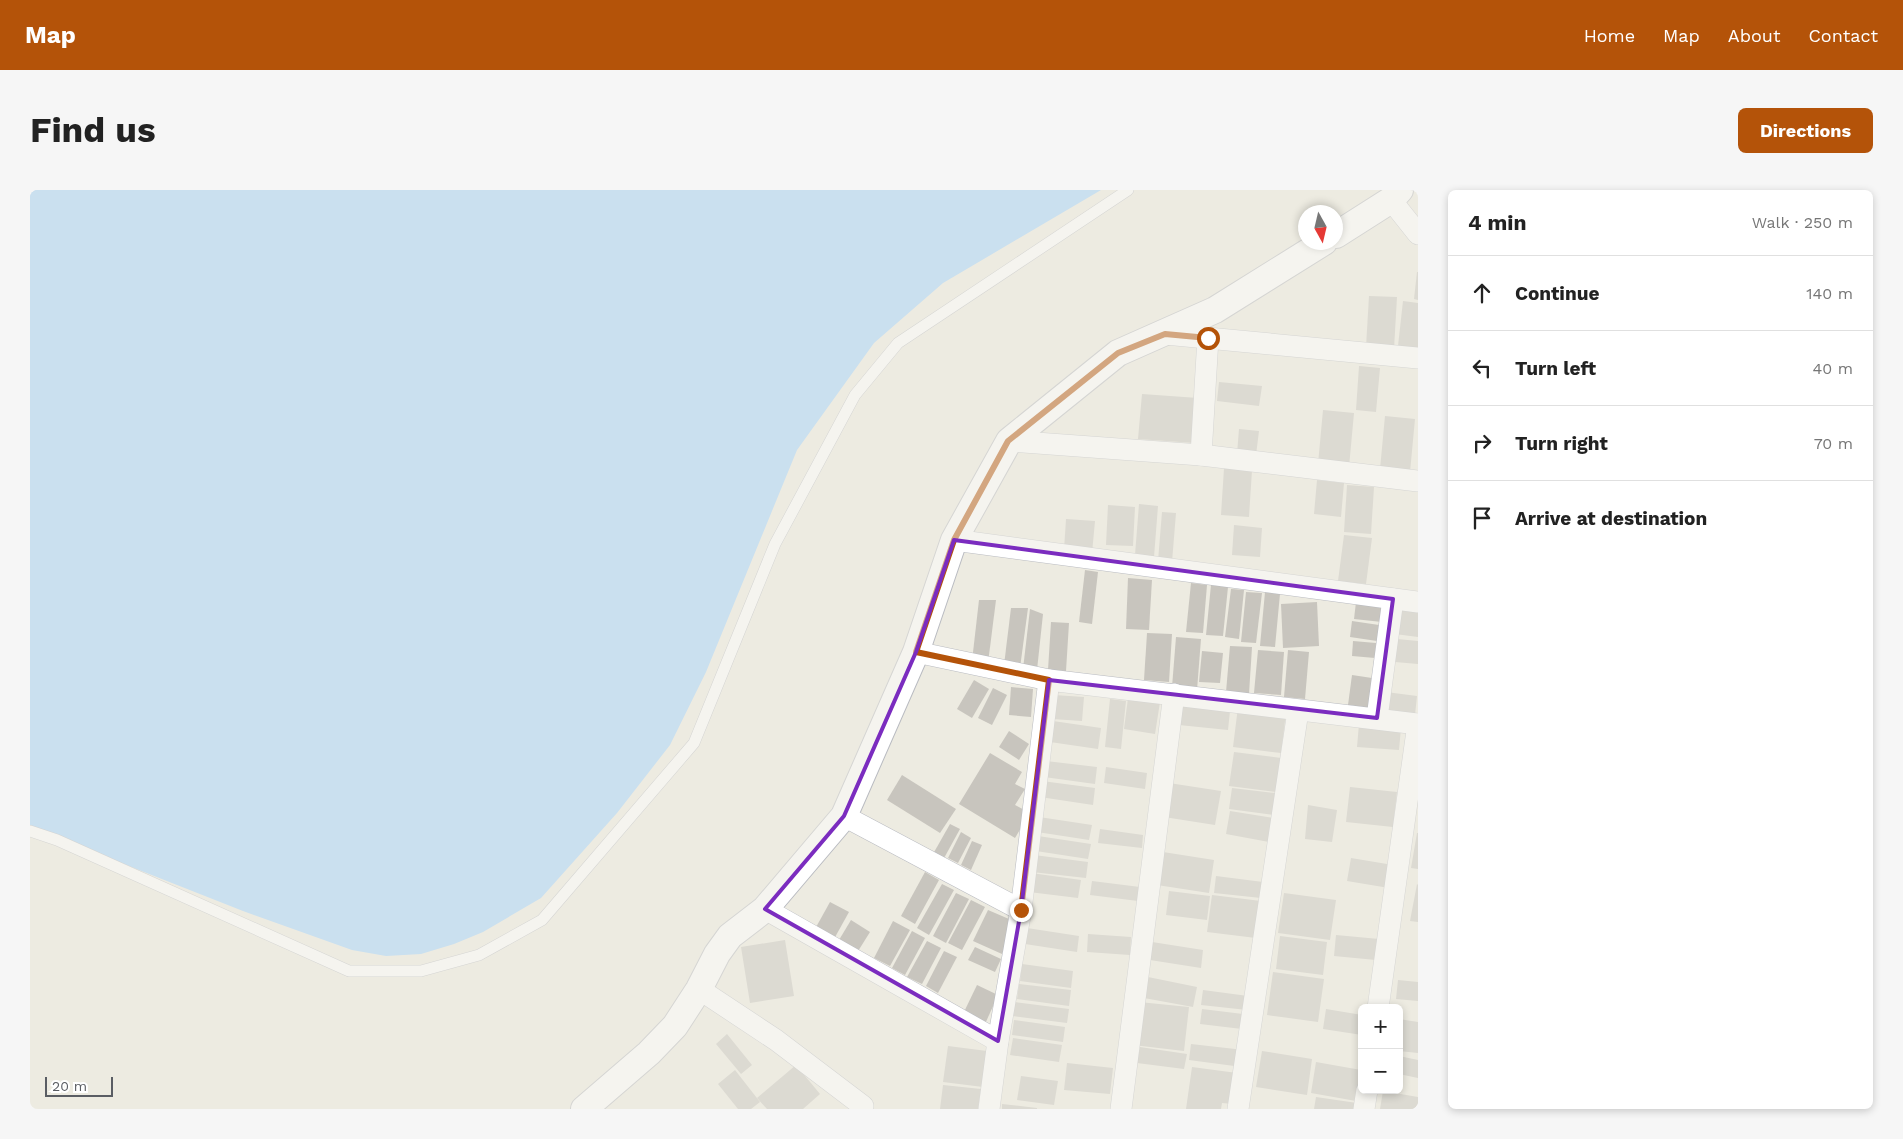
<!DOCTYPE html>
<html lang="en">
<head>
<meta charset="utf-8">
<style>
  :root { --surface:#fff; --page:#f6f6f6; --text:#222; --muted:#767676; --line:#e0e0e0; --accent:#b45309 }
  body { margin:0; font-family:"Work Sans",sans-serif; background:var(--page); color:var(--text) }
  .controls { position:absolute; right:15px; bottom:15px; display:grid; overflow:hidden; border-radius:8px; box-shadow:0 2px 8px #0003 }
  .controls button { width:45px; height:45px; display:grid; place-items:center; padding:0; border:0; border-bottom:1px solid var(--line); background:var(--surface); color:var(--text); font:25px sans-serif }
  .compass { position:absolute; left:1268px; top:15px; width:45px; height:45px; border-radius:50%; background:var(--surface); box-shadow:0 2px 8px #0003; rotate:172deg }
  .scale { position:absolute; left:15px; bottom:12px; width:68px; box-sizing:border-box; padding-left:5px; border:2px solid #5a5d63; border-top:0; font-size:14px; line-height:18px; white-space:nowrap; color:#5a5d63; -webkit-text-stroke:4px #fff; paint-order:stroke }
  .stop { position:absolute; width:15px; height:15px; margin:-11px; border:4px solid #b45309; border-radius:50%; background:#fff }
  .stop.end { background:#b45309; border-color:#fff; box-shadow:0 1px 5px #0008 }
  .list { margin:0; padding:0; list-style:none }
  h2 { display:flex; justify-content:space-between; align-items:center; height:65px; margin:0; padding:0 20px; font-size:21px }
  h2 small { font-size:16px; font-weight:400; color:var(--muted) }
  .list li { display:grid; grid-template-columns:32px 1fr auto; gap:15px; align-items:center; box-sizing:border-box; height:75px; padding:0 20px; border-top:1px solid var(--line) }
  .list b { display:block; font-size:19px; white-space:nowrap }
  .list em { font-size:16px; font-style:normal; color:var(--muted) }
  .icon { flex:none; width:28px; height:28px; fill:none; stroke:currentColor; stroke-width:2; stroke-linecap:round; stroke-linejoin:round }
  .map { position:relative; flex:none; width:1388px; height:919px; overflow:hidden; border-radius:8px }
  header { display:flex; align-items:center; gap:30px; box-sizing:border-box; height:70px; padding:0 25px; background:var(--accent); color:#fff }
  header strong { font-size:24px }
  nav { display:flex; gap:28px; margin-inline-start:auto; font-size:18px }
  .intro { display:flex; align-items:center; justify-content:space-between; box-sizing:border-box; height:120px; padding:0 30px }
  h1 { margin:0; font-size:35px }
  .button { padding:12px 22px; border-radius:8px; background:var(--accent); color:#fff; font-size:18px; font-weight:700 }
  main { display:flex; gap:30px; padding:0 30px }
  aside { flex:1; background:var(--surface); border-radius:8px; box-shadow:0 2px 8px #0003 }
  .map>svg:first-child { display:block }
  .water { fill:#9fd2ff }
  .building { fill:#c8c5be }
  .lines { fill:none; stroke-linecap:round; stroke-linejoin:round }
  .service-casing { stroke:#b9bbc1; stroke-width:12 }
  .minor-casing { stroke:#b9bbc1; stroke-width:22 }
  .tertiary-casing { stroke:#b9bbc1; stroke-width:28 }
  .service { stroke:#fff; stroke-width:11 }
  .minor { stroke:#fff; stroke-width:21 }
  .tertiary { stroke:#fff; stroke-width:26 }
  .route { stroke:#b45309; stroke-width:6 }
  .marked { fill:none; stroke:#7b2cbf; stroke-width:4; stroke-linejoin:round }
</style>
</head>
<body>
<header>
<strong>Map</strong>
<nav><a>Home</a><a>Map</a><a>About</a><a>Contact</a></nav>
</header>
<div class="intro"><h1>Find us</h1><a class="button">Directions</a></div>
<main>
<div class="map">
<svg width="1388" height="919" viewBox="0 0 1388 919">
  <rect width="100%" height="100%" fill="#edebe1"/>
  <path class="water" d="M0 0H1071L913 93 844 153 767 260 676 482 640 555 587 623 511 708 453 742 424 754 391 764 356 766 322 760 213 721 0 637Z"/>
  <g class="building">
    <path d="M1387 82H1388V110L1384 109Z"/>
    <path d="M1339 106 1367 107 1364 159 1336 157Z"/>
    <path d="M1373 111 1388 113V158L1368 156Z"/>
    <path d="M1329 176 1350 178 1346 222 1326 220Z"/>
    <path d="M1189 192 1232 196 1229 216 1187 211Z"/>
    <path d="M1112 204 1168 208 1165 253 1108 249Z"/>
    <path d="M1293 220 1324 223 1319 277 1288 274Z"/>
    <path d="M1355 226 1385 229 1380 282 1350 279Z"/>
    <path d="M1209 239 1229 241 1226 265 1207 264Z"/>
    <path d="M1194 278 1222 280 1219 327 1191 325Z"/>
    <path d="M1287 290 1314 293 1311 327 1284 324Z"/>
    <path d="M1317 295 1344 297 1341 344 1314 342Z"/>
    <path d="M1109 314 1128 316 1124 367 1105 365Z"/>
    <path d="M1078 315 1105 317 1103 356 1076 355Z"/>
    <path d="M1132 322 1146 323 1142 372 1128 371Z"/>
    <path d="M1036 329 1065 331 1062 363 1034 360Z"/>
    <path d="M1204 335 1232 338 1230 367 1202 365Z"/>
    <path d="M1314 345 1342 348 1336 394 1308 391Z"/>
    <path d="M1055 380 1068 382 1062 434 1049 432Z"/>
    <path d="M1098 388 1122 390 1119 440 1096 439Z"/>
    <path d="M1161 393 1177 395 1173 443 1156 442Z"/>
    <path d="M1181 395 1198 397 1193 446 1176 445Z"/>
    <path d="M1201 399 1214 400 1209 449 1195 447Z"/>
    <path d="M1216 402 1232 403 1226 453 1211 452Z"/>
    <path d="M1235 402 1250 404 1245 457 1230 456Z"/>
    <path d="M949 410H966L958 473 942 471Z"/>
    <path d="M1287 412 1289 456 1253 458 1251 414Z"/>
    <path d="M1326 412 1354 416 1352 432 1324 429Z"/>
    <path d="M981 418H998L990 478 974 475Z"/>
    <path d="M1369 418 1388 420V447L1365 444Z"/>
    <path d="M1000 419 1013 424 1007 480 993 479Z"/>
    <path d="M1322 431 1349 435 1347 451 1320 447Z"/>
    <path d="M1021 432 1039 433 1036 481 1018 480Z"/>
    <path d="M1117 443 1142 444 1139 492 1114 490Z"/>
    <path d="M1146 447 1171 449 1167 500 1142 497Z"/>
    <path d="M1367 449 1388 451V474L1365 472Z"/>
    <path d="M1323 451 1346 453 1345 468 1322 466Z"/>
    <path d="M1200 456 1222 457 1219 504 1196 502Z"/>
    <path d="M1228 460 1254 462 1251 505 1224 503Z"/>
    <path d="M1258 460 1279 462 1275 509 1254 507Z"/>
    <path d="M1172 461 1193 463 1190 493 1169 492Z"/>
    <path d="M1322 485 1342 488 1338 518 1318 515Z"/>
    <path d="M944 490 959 499 942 528 927 519Z"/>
    <path d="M981 497 1003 499 1001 527 979 525Z"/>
    <path d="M963 498 977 505 962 535 948 528Z"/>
    <path d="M1356 502 1387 506 1385 525 1353 521Z"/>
    <path d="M1024 505 1054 507 1052 531 1022 529Z"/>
    <path d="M1098 508 1130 512 1125 544 1094 539Z"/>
    <path d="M1080 509 1096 511 1091 559 1075 557Z"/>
    <path d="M1152 516 1200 521 1198 540 1149 535Z"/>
    <path d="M1208 517 1256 523 1251 563 1203 557Z"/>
    <path d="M1023 531 1071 538 1068 559 1020 552Z"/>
    <path d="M1329 534 1371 538 1369 560 1327 557Z"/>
    <path d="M979 541 999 554 989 570 969 557Z"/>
    <path d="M1204 562 1251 568 1246 602 1199 596Z"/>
    <path d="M960 563 992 582 985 594 995 599 985 615 1000 623 985 648 929 614Z"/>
    <path d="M1016 571 1067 577 1065 594 1014 587Z"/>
    <path d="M1076 577 1117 583 1115 599 1074 593Z"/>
    <path d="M872 585 926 619 910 643 857 610Z"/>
    <path d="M1012 591 1065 598 1063 615 1010 607Z"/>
    <path d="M1139 593 1191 601 1185 635 1134 627Z"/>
    <path d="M1320 597 1367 602 1363 637 1316 632Z"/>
    <path d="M1202 598 1245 603 1243 625 1199 619Z"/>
    <path d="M1278 615 1307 620 1302 652 1275 649Z"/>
    <path d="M1200 621 1243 628 1239 652 1196 644Z"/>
    <path d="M1009 627 1062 635 1059 650 1007 642Z"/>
    <path d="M920 634 930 639 913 670 903 664Z"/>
    <path d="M1070 639 1113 645 1112 658 1068 653Z"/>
    <path d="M931 642 941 648 928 673 918 668Z"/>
    <path d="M1387 643H1388V679L1381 678Z"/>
    <path d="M1008 646 1061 654 1058 669 1006 661Z"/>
    <path d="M942 651 952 655 941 680 931 675Z"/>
    <path d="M1133 662 1184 670 1179 703 1127 695Z"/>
    <path d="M1004 665 1058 672 1056 688 1002 682Z"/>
    <path d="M1321 668 1363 675 1359 698 1317 691Z"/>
    <path d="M895 682 909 690 885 734 871 726Z"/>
    <path d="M1001 683 1051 690 1048 708 999 702Z"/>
    <path d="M1186 686 1233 692 1231 708 1184 703Z"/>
    <path d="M1062 691 1110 697 1108 711 1060 705Z"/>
    <path d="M912 694 924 700 899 745 887 738Z"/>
    <path d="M1387 694 1388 695V732L1380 731Z"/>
    <path d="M1139 701 1180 706 1177 730 1136 725Z"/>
    <path d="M926 703 939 709 916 753 903 746Z"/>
    <path d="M1254 703 1306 710 1300 750 1248 743Z"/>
    <path d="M1182 705 1231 711 1226 748 1177 742Z"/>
    <path d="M941 710 955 717 932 760 918 753Z"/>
    <path d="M800 712 819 722 804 749 785 739Z"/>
    <path d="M958 720 986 732 972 764 943 751Z"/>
    <path d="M821 730 840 742 825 766 806 755Z"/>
    <path d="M863 731 880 740 860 776 844 768Z"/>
    <path d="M997 738 1049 746 1047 762 995 754Z"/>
    <path d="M882 741 895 748 875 785 862 778Z"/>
    <path d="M1058 744 1101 747 1100 765 1057 762Z"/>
    <path d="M1306 745 1349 749 1346 770 1304 766Z"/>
    <path d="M1250 746 1297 752 1293 785 1246 779Z"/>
    <path d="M755 750 764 806 720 813 711 757Z"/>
    <path d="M897 751 911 758 892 794 877 787Z"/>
    <path d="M1122 752 1173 760 1171 778 1120 770Z"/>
    <path d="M945 757 971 769 965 782 938 770Z"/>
    <path d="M914 761 927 767 908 803 896 796Z"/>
    <path d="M992 774 1043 781 1041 798 990 791Z"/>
    <path d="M1243 782 1294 789 1288 832 1237 825Z"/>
    <path d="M1118 787 1167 797 1163 817 1114 808Z"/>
    <path d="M1368 790 1388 792V811L1366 809Z"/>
    <path d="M989 794 1041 800 1039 816 987 809Z"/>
    <path d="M947 795 968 805 955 834 933 824Z"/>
    <path d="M1173 800 1218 806 1217 820 1171 815Z"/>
    <path d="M985 812 1039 819 1037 833 983 826Z"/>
    <path d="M1109 812 1159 817 1154 861 1103 855Z"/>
    <path d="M1172 819 1213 824 1212 839 1170 834Z"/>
    <path d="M1296 819 1332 825V845L1293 839Z"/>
    <path d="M1369 829 1388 832V863L1369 861Z"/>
    <path d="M984 830 1035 837 1033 852 982 845Z"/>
    <path d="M697 844 722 875 711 884 686 854Z"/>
    <path d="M983 848 1032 855 1029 872 980 865Z"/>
    <path d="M1161 854 1214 860 1212 877 1159 870Z"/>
    <path d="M918 856 957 861 953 897 913 892Z"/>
    <path d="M1110 857 1157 864 1154 879 1107 873Z"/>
    <path d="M1232 861 1282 869 1277 905 1226 897Z"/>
    <path d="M1369 866 1388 870V888L1369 884Z"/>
    <path d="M1286 872 1331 880 1326 911 1281 903Z"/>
    <path d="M1037 873 1083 878 1080 904 1034 900Z"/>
    <path d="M766 875 790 904 773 919H737L727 908Z"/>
    <path d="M1162 877 1207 883 1203 914 1192 913 1191 919H1156Z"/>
    <path d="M705 880 730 912 721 919H708L688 894Z"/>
    <path d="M991 886 1028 891 1024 915 987 910Z"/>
    <path d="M913 895 951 899 948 919H910Z"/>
    <path d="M1353 901 1388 907V919H1350Z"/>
    <path d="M1286 907 1327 913 1326 919H1284Z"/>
    <path d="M972 914 1007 918V919H972Z"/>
  </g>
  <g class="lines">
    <g class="service-casing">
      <path id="service" d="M0 641 27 650 319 781H391L449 765 512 730 664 553 745 354 825 205 868 153 1098 0"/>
    </g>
    <g class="minor-casing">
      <g id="minor">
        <path d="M1361 10 1388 44"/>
        <path d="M1135 144 1388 168"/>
        <path d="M979 251 1171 265 1388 291"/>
        <path d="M1171 265 1178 148"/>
        <path d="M924 350 1388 412"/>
        <path d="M886 462 1019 490"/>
        <path d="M1347 528 1363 409"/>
        <path d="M814 626 991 720"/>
        <path d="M735 719 968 851"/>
        <path d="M669 799 746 850 833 916"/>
        <path d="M1348 818 1388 534"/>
        <path d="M959 919 968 851 991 720 1019 490 1388 534"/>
        <path d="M1091 919 1144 504"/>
        <path d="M1208 919 1268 521"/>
        <path d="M1334 919 1337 900"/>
      </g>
    </g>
    <g class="tertiary-casing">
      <g id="tertiary">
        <path d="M1306 45 1361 10 1370 0"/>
        <path d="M554 919 619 863 645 836 669 799 687 764 700 746 735 719 814 626 886 462 924 350 979 251 1088 163 1185 120 1294 52"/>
      </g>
    </g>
    <use href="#service" class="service"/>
    <use href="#minor" class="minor"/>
    <use href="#tertiary" class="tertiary"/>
  </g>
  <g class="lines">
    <path class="route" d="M991 720 1019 490 886 462 924 350 978 251 1088 163 1135 144 1178 148"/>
  </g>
  <path d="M0 0H1388V919H0ZM924 350 1363 409 1347 528 1019 490 991 720 968 851 735 719 814 626 886 462Z" fill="#edebe1" fill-opacity=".55" fill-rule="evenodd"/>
  <path class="marked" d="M924 350 1363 409 1347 528 1019 490 991 720 968 851 735 719 814 626 886 462Z"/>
</svg>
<div class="controls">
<button>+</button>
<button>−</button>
</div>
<svg class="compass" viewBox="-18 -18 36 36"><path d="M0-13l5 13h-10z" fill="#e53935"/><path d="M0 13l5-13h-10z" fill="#767676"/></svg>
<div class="scale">20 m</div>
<div class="stop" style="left:1178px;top:148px"></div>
<div class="stop end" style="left:991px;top:720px"></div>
</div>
<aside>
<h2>4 min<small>Walk · 250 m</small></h2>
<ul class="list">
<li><svg class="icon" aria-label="ahead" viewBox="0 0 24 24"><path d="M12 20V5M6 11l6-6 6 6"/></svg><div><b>Continue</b></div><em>140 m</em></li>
<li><svg class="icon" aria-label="left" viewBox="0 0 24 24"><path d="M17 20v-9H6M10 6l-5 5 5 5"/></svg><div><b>Turn left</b></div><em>40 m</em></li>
<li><svg class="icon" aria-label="right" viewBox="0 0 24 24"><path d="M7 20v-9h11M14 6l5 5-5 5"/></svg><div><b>Turn right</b></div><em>70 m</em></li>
<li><svg class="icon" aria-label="arrive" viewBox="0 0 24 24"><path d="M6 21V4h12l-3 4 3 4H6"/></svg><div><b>Arrive at destination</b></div></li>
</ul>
</aside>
</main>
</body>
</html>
